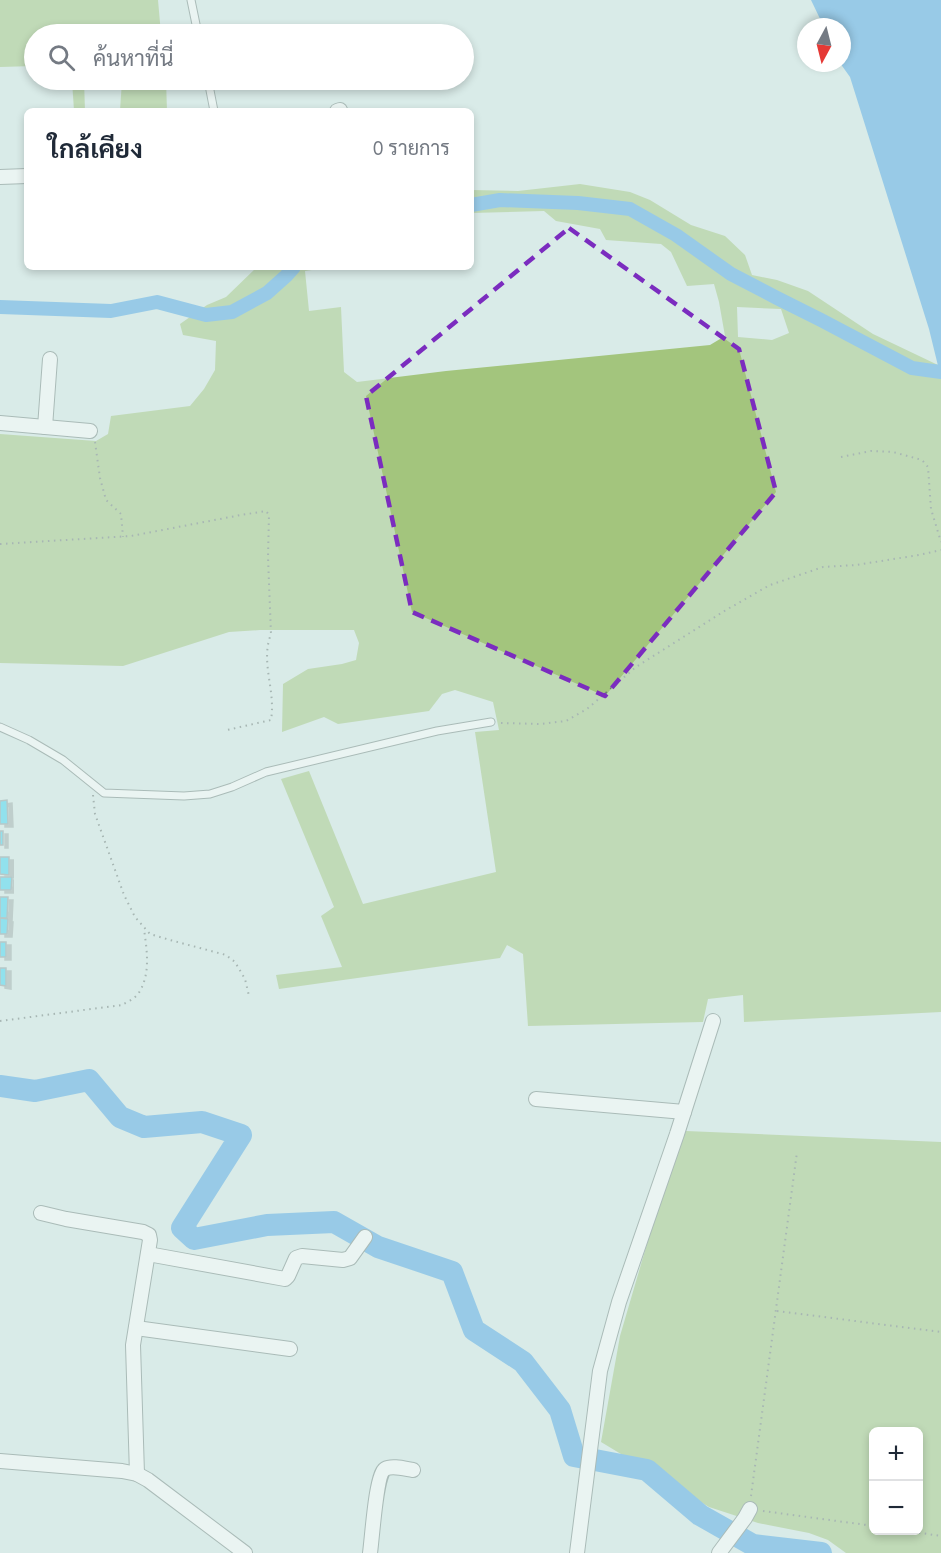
<!DOCTYPE html>
<html lang="th">
<head>
<meta charset="utf-8">
<style>
  :root { --surface:#fff; --page:#f2f2f3; --text:#1f2937; --muted:#747a83; --line:#e0e1e3 }
  body { margin:0; font-family:Ubuntu,Sarabun,sans-serif; background:var(--page); color:var(--text) }
  .controls { position:absolute; right:18px; bottom:18px; display:grid; overflow:hidden; border-radius:9px; box-shadow:0 3px 9px #0003 }
  .controls button { width:54px; height:54px; display:grid; place-items:center; padding:0; border:0; border-bottom:2px solid var(--line); background:var(--surface); color:var(--text); font:30px sans-serif }
  .compass { position:absolute; left:797px; top:18px; width:54px; height:54px; border-radius:50%; background:var(--surface); box-shadow:0 3px 9px #0003; rotate:187deg }
  .list { margin:0; padding:0; list-style:none }
  h2 { display:flex; justify-content:space-between; align-items:center; height:78px; margin:0; padding:0 24px; font-size:26px }
  h2 small { font-size:20px; font-weight:400; color:var(--muted) }
  .icon { flex:none; width:33px; height:33px; fill:none; stroke:currentColor; stroke-width:2; stroke-linecap:round; stroke-linejoin:round }
  .map { position:relative; flex:none; width:941px; height:1553px; overflow:hidden }
  .search { position:absolute; background:var(--surface); box-shadow:0 3px 9px #0003; left:24px; top:24px; width:450px; height:66px; display:flex; align-items:center; gap:15px; box-sizing:border-box; padding:0 21px; border-radius:33px; color:var(--muted); font-size:22px }
  .panel { position:absolute; background:var(--surface); box-shadow:0 3px 9px #0003; left:24px; top:108px; width:450px; height:162px; border-radius:9px }
  .map>svg:first-child { display:block }
  .green { fill:#a3c57d; fill-rule:evenodd }
  .water { fill:#4aa3e6 }
  .lines { fill:none; stroke-linecap:round; stroke-linejoin:round }
  .canal { stroke:#4aa3e6; stroke-width:14 }
  .river { stroke:#4aa3e6; stroke-width:22 }
  .building { fill:#3bd4f4; stroke:#8f9fa3; stroke-width:1.5; filter:url(#shadow) }
  .service-casing { stroke:#72827f; stroke-width:9 }
  .minor-casing { stroke:#72827f; stroke-width:16 }
  .path { stroke:#6b7775; stroke-width:2; stroke-dasharray:1.5 4.5; stroke-linecap:butt }
  .service { stroke:#fff; stroke-width:7 }
  .minor { stroke:#fff; stroke-width:14 }
  .marked { fill:none; stroke:#7b2cbf; stroke-width:4.5; stroke-dasharray:12 8; stroke-linejoin:round }
</style>
</head>
<body>
<div class="map">
<svg width="941" height="1553" viewBox="0 0 941 1553">
  <defs>
    <filter id="shadow"><feDropShadow dx="5" dy="3" stdDeviation="0" flood-color="#0004"/></filter>
  </defs>
  <rect width="100%" height="100%" fill="#d9ebe8"/>
  <g class="green">
    <path d="M0 0H158L161 34H34V66L0 67Z"/>
    <path d="M72 80H84L85 111H74Z"/>
    <path d="M122 80H166L167 111H120Z"/>
    <path d="M580 184 630 192 650 200 691 225 725 236 745 255 752 275 777 280 808 291 873 334 938 365 941 378V1012L744 1022 743 995 708 999 703 1022 528 1026 523 954 507 945 500 958 279 989 276 975 342 967 321 916 334 907 281 779 309 771 363 904 496 872 475 732 499 730 493 702 455 690 442 694 429 711 338 724 324 717 282 732 283 684 308 669 342 664 356 660 359 643 354 630H260L229 632 123 666 0 663V434L96 441 108 434 111 416 190 406 204 389 215 370 216 341 183 335 180 324 207 305 226 297 257 267H332L305 271 309 311 341 307 344 372 357 382 446 371 710 345 725 336 719 302 714 284 687 286 671 252 661 244 606 240 600 229 556 221 544 211 471 213V190L518 191ZM737 307 781 309 789 333 772 340 738 337Z"/>
    <path d="M686 1131 941 1142V1553H846L828 1540 809 1533 758 1523 709 1507 601 1442 620 1336 661 1196ZM874 1432H918V1530H874Z"/>
  </g>
  <path class="water" d="M811 0H941V378L929 329 850 77 840 63H842V27H824Z"/>
  <g class="lines">
    <g class="canal">
      <path d="M471 205 500 200 578 203 630 209 676 235 731 274 777 298 821 320 912 368 941 372"/>
      <path d="M0 307 111 311 157 302 206 315 232 312 267 293 286 276 294 267"/>
    </g>
    <path class="river" d="M0 1086 35 1091 89 1080 120 1117 144 1127 202 1122 241 1135 182 1228 194 1239 267 1225 334 1222 378 1247 452 1272 474 1330 523 1362 560 1410 574 1456 647 1470 700 1515 753 1545 821 1553"/>
  </g>
  <g class="building">
    <path d="M7 800 8 824H0V801Z"/>
    <rect x="0" y="831" width="3" height="14"/>
    <path d="M0 857H9V875L0 874Z"/>
    <path d="M0 877H12L11 890H0Z"/>
    <path d="M0 897H8L7 918H0Z"/>
    <path d="M0 918 8 919 7 934H0Z"/>
    <rect x="0" y="942" width="6" height="15"/>
    <path d="M0 968H6V986L0 985Z"/>
  </g>
  <g class="lines">
    <g class="service-casing">
      <g id="service">
        <path d="M191 0 198 34"/>
        <path d="M208 80 214 111"/>
        <path d="M0 727 29 740 63 760 104 793 184 796 210 794 232 787 266 772 437 731 491 722"/>
      </g>
    </g>
    <g class="minor-casing">
      <g id="minor">
        <path d="M337 111 340 110"/>
        <path d="M0 177 27 176"/>
        <path d="M0 423 90 431"/>
        <path d="M45 427 50 359"/>
        <path d="M536 1099 684 1112"/>
        <path d="M41 1213 66 1219 143 1232 149 1235 150 1240 133 1345 137 1474"/>
        <path d="M148 1254 285 1279 288 1276 296 1258 302 1256 343 1260 350 1258 365 1237"/>
        <path d="M136 1328 290 1349"/>
        <path d="M0 1461 122 1471 137 1474 148 1480 245 1553"/>
        <path d="M370 1553C372 1540 376 1474 385 1469 392 1465 406 1469 413 1470"/>
        <path d="M577 1553 600 1371 619 1302 677 1134 713 1021"/>
        <path d="M719 1553 745 1518 750 1509"/>
      </g>
    </g>
    <g class="path">
      <path d="M95 442 100 478 106 500 121 514 123 537"/>
      <path d="M841 457 871 451 893 452 922 460 928 467 931 509 941 542"/>
      <path d="M0 544 131 536 241 515 266 511 269 515 268 557 271 634C260 662 276 690 271 720L227 730"/>
      <path d="M501 723 540 724 566 721 587 709 636 667 726 610 770 585 823 567 856 565 919 555 941 550"/>
      <path d="M93 795 95 814 124 895 135 917 150 934 170 940 226 955 235 962 245 979 249 996"/>
      <path d="M0 1021 122 1005C127 1002 134 999 138 994 151 975 147 951 144 929"/>
      <path d="M777 1311 941 1332"/>
      <path d="M751 1496 797 1152"/>
      <path d="M763 1511 874 1526"/>
      <path d="M901 1530 941 1536"/>
    </g>
    <use href="#service" class="service"/>
    <use href="#minor" class="minor"/>
  </g>
  <path d="M0 0H941V1553H0ZM569 228 739 349 776 492 605 696 412 612 366 396Z" fill="#d9ebe8" fill-opacity=".55" fill-rule="evenodd"/>
  <path class="marked" d="M569 228 739 349 776 492 605 696 412 612 366 396Z"/>
</svg>
<div class="controls">
<button>+</button>
<button>−</button>
</div>
<svg class="compass" viewBox="-18 -18 36 36"><path d="M0-13l5 13h-10z" fill="#e53935"/><path d="M0 13l5-13h-10z" fill="#747a83"/></svg>
<div class="search"><svg class="icon" aria-label="search" viewBox="0 0 24 24"><circle cx="10" cy="10" r="6"/><path d="M15 15l6 6"/></svg>ค้นหาที่นี่</div>
<section class="panel">
<h2>ใกล้เคียง<small>0 รายการ</small></h2>
<ul class="list">
</ul>
</section>
</div>
</body>
</html>
